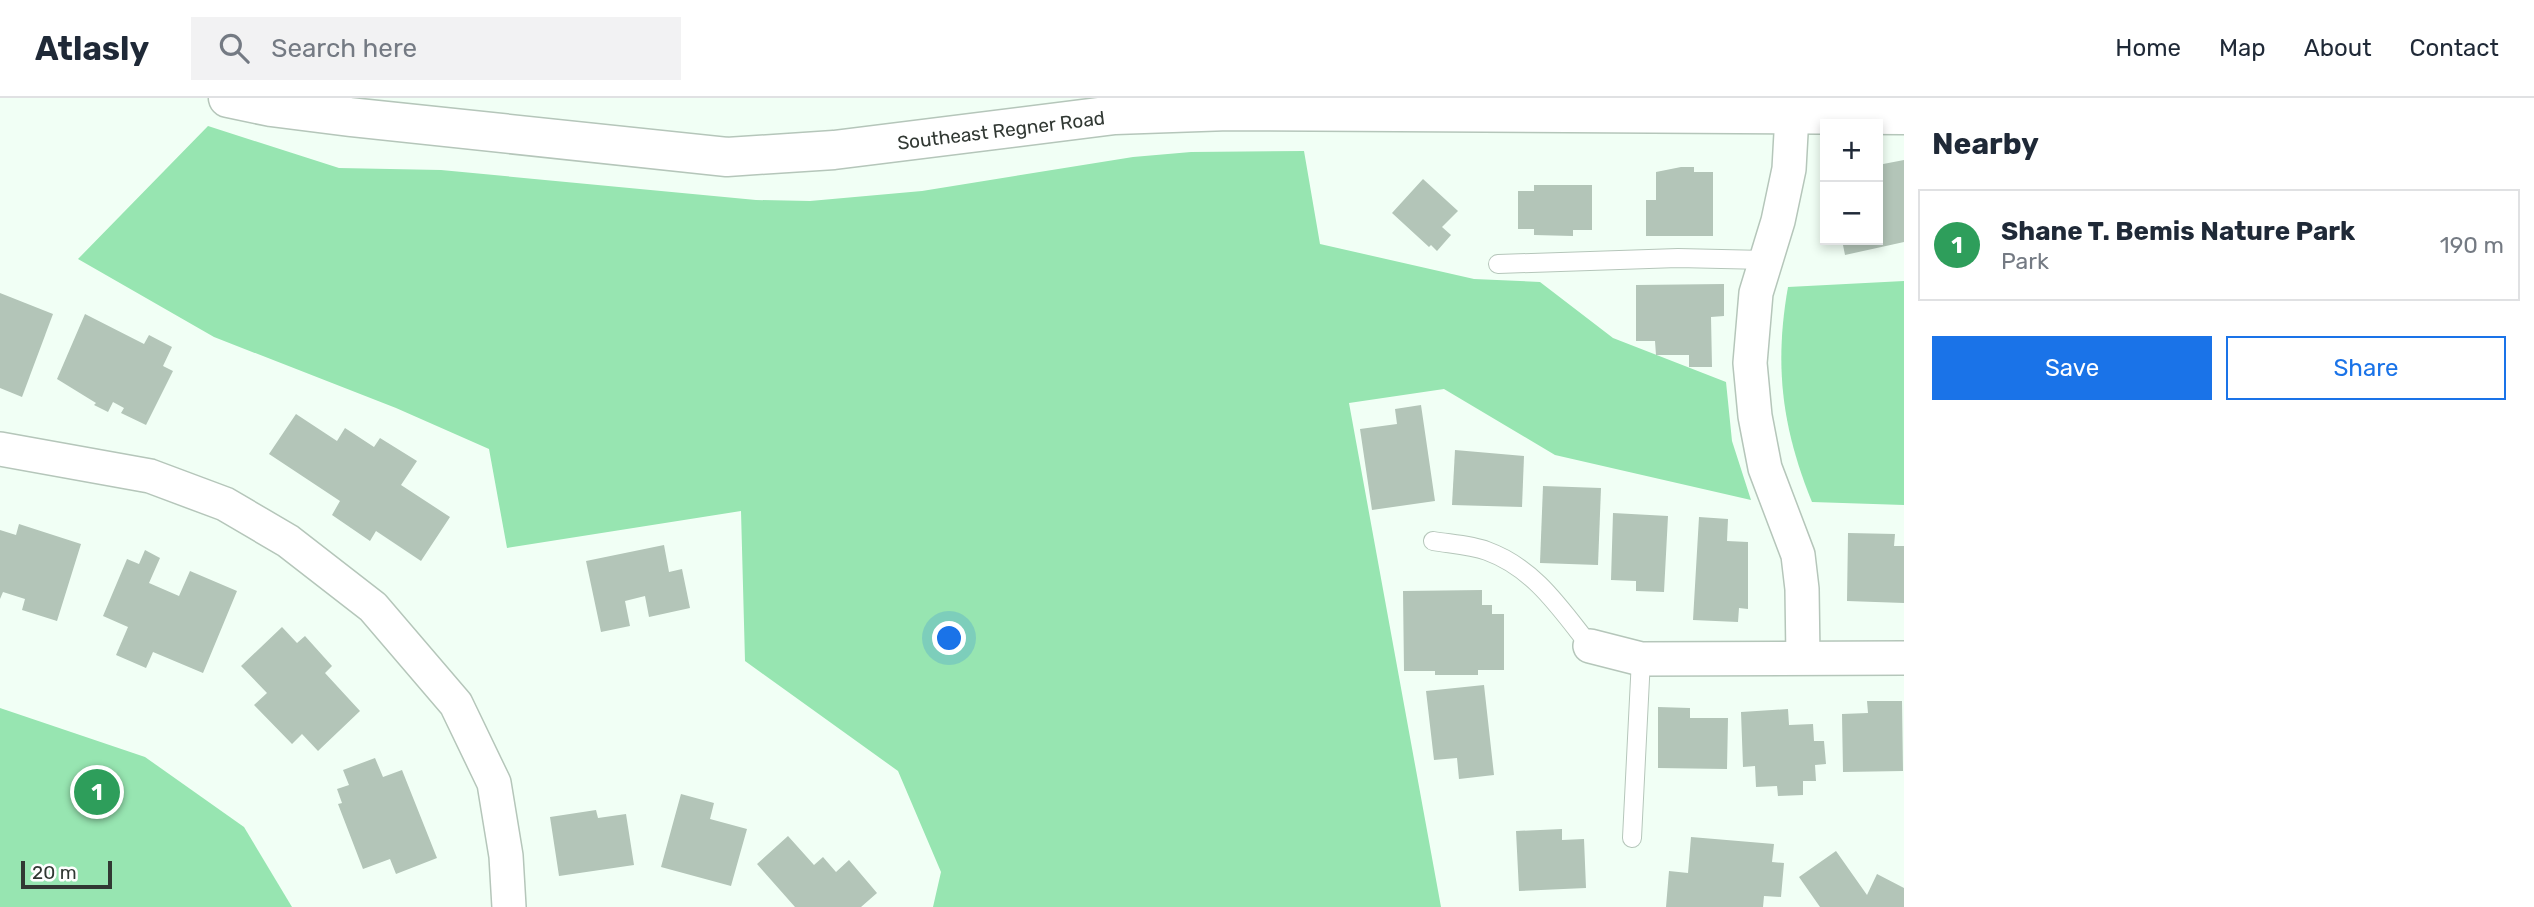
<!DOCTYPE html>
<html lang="en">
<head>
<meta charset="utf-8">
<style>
  :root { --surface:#fff; --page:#f2f2f3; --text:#1f2937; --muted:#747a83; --line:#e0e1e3; --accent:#1a73e8 }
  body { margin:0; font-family:Rubik,sans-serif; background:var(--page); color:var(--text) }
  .controls { position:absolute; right:21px; top:21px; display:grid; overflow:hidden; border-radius:0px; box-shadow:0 4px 10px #0003 }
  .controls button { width:63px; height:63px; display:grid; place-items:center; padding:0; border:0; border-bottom:2px solid var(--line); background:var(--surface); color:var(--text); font:35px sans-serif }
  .scale { position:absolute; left:21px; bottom:18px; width:91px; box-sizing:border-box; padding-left:7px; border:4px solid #313833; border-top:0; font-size:19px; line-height:24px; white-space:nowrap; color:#313833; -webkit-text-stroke:5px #fff; paint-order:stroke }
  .you { position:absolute; left:950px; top:541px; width:24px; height:24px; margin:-18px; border:5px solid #fff; border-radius:50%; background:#1a73e8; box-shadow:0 0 0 10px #1a73e833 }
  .badge { display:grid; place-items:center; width:46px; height:46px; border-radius:50%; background:var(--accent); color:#fff; font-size:23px; font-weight:700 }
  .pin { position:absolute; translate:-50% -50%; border:4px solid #fff; box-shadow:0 2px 7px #0006 }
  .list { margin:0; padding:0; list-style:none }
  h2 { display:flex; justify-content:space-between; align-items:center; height:91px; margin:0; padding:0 28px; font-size:30px }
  h2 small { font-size:23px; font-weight:400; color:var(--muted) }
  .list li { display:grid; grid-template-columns:46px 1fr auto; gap:21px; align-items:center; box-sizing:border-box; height:112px; margin:0 14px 14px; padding:0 14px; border:2px solid var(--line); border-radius:0px }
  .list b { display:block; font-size:26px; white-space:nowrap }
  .list p { margin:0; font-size:23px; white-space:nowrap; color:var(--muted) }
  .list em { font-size:23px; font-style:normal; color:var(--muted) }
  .actions { display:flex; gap:14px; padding:21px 28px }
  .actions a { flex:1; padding:16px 0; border:2px solid var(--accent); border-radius:0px; text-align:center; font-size:24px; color:var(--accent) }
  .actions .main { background:var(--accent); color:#fff }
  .icon { flex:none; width:38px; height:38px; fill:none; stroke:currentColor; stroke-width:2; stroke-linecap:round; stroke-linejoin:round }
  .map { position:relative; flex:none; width:1904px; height:809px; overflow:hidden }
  header { display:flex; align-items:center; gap:42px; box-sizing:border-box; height:98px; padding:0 35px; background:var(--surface); border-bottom:2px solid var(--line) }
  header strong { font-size:33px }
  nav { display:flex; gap:38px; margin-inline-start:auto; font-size:24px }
  .search { width:490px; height:63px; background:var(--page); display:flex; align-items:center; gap:18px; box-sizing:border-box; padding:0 24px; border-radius:0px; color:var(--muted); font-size:26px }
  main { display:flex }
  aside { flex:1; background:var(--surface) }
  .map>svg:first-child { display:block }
  .green { fill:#97e5b1 }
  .building { fill:#b3c5b8 }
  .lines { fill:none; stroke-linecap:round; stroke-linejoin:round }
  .lane-casing { stroke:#b5c6ba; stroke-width:20 }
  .street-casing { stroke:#b5c6ba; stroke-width:36 }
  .secondary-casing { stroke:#b5c6ba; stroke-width:41 }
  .lane { stroke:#fff; stroke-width:18 }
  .street { stroke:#fff; stroke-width:33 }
  .secondary { stroke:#fff; stroke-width:38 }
  .labels { text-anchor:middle; stroke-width:5; stroke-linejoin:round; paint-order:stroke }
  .street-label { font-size:19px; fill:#313833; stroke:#fff }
</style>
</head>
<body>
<header>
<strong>Atlasly</strong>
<div class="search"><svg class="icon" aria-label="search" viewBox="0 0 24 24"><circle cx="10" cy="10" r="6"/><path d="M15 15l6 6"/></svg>Search here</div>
<nav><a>Home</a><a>Map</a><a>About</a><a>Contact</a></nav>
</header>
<main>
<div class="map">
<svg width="1904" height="809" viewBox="0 0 1904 809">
  <rect width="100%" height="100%" fill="#f1fff5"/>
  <g class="green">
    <path d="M208 28 339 70 441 72 756 102 810 103 922 93 1133 59 1191 54 1304 53 1320 146 1474 181 1540 184 1613 240 1726 284 1732 343 1751 402 1555 357 1444 291 1349 305 1441 809H933L941 774 898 673 745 563 741 413 507 450 489 351 396 310 214 239 78 161Z"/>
    <path d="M1904 183V407L1812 404C1782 330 1774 268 1788 189Z"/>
    <path d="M0 610 145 659 244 729 292 809H0Z"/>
  </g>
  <g class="building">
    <path d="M1904 62V144L1845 157 1842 142H1878V67Z"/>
    <path d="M1681 69H1694V74H1713V138H1646V102H1656V74Z"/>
    <path d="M1423 81 1458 113 1442 129 1451 137 1437 153 1431 147 1429 149 1392 115Z"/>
    <path d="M1534 87H1592V132H1573V138L1534 137V131H1518V93H1534Z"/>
    <path d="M1724 186V218L1711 219 1712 269H1689V257H1656L1655 243H1636V187Z"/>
    <path d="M0 195 53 216 22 299 0 290Z"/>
    <path d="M85 216 144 246 149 237 172 249 163 268 173 273 146 327 121 315 124 310 113 304 108 314 94 307 96 305 57 281Z"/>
    <path d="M1421 307 1435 403 1372 412 1360 331 1397 326 1395 311Z"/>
    <path d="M296 316 337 343 345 330 374 349 380 340 417 363 401 387 450 419 421 463 376 433 370 443 332 417 340 403 269 356Z"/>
    <path d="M1455 352 1524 358 1522 409 1452 407Z"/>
    <path d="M1543 388 1601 390 1598 467 1540 465Z"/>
    <path d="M1613 415 1668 418 1664 494 1636 493V483L1611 482Z"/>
    <path d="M1699 419 1728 421 1727 443 1748 444V511L1739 510 1738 524 1693 522Z"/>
    <path d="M19 426 81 446 57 523 22 512 25 501 3 494 0 501V432L16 437Z"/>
    <path d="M1848 435 1895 436 1894 448H1904V505L1847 503Z"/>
    <path d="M664 447 669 474 682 471 690 510 649 519 645 498 625 503 630 528 601 534 586 463Z"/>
    <path d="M145 452 160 460 149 485 179 498 190 473 237 493 203 575 153 554 146 570 116 557 128 529 103 518 127 461 139 466Z"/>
    <path d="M1482 492V507H1492V516H1504V572H1478V577H1435V573H1404L1403 493Z"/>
    <path d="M282 529 297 545 305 538 332 568 325 575 360 613 318 653 302 636 292 646 254 607 267 595 241 568Z"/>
    <path d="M1484 587 1494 677 1459 681 1457 660 1434 662 1426 593Z"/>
    <path d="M1867 603H1902L1903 673 1843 674 1842 616 1868 615Z"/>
    <path d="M1658 609 1690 610V620H1728L1727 671 1658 670Z"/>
    <path d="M1788 611 1789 627 1813 626 1814 643H1824L1826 666 1815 667 1816 683H1803V697L1778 698 1777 688 1756 689 1755 668 1743 669 1741 614Z"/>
    <path d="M375 660 383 679 402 672 437 760 396 776 390 761 363 771 338 706 342 705 337 691 349 687 343 672Z"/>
    <path d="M681 696 714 705 710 721 747 731 731 788 661 769Z"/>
    <path d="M596 712 598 720 626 716 634 767 559 778 550 719Z"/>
    <path d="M1562 731V742L1584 741 1586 790 1519 793 1516 733Z"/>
    <path d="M788 738 814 767 823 759 836 774 849 762 877 795 861 809H795L757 766Z"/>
    <path d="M1691 739 1774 746 1772 764 1784 765 1781 799 1764 798 1763 809H1666L1669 773 1688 775Z"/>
    <path d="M1836 753 1867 797 1877 776 1904 790V809H1820L1799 779Z"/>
  </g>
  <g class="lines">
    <g class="lane-casing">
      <g id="lane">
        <path d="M1498 166 1678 160 1765 162"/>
        <path d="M1433 443C1451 446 1471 447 1487 453 1534 470 1560 510 1590 548"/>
        <path d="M1632 740 1641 561"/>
      </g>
    </g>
    <g class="street-casing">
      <g id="street">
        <path d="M1792 17 1789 71 1778 123 1756 195 1750 265 1755 318 1765 370 1798 457 1802 491 1803 559"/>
        <path d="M0 351 150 378 225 406 288 443 373 509 456 606 494 685 506 758 509 809"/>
        <path d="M1590 548 1641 561 1904 560"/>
      </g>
    </g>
    <g class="secondary-casing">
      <path id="secondary" d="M228 0 271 9 350 19 727 59 834 52 1115 17 1229 13 1904 17"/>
    </g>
    <use href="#lane" class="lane"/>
    <use href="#street" class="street"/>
    <use href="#secondary" class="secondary"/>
  </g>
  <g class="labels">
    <g class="street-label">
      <text transform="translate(1001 32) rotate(-7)" y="7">Southeast Regner Road</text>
    </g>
  </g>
</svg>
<div class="controls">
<button>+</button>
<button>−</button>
</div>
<div class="scale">20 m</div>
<div class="you"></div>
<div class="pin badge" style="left:97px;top:694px;background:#2e9e5b">1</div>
</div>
<aside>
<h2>Nearby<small></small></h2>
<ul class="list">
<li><span class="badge" style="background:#2e9e5b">1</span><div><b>Shane T. Bemis Nature Park</b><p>Park</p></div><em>190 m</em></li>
</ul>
<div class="actions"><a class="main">Save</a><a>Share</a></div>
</aside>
</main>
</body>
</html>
